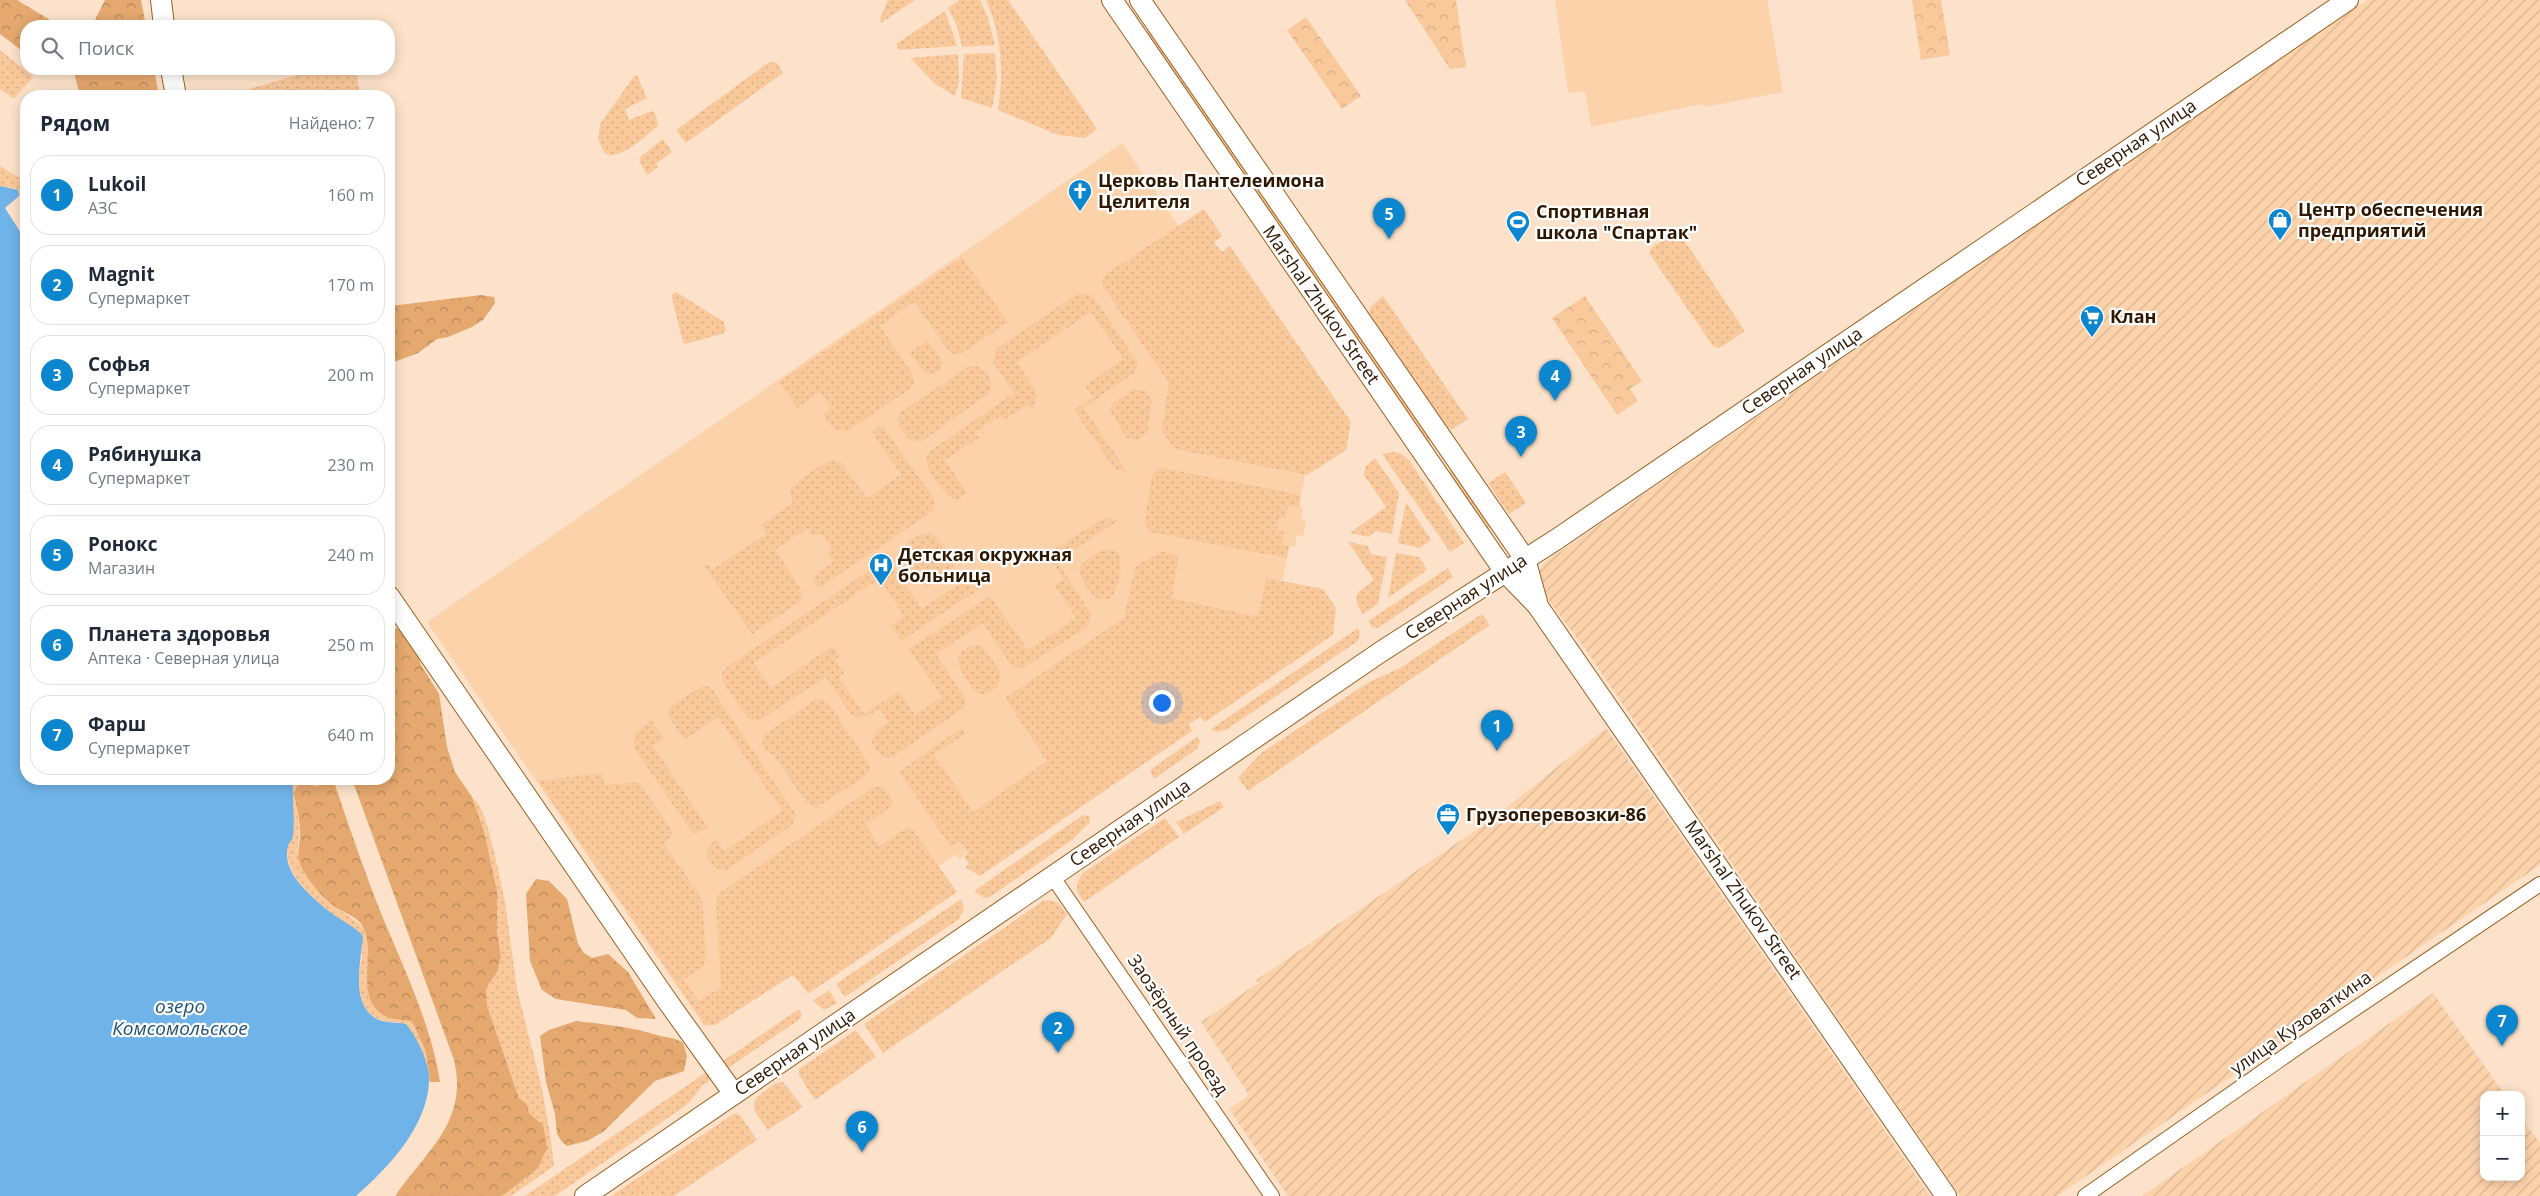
<!DOCTYPE html>
<html lang="ru">
<head>
<meta charset="utf-8">
<style>
  :root { --surface:#fff; --page:#f2f2f3; --text:#1f2937; --muted:#747a83; --line:#e0e1e3; --accent:#0c86ce }
  body { margin:0; font-family:"Open Sans",sans-serif; background:var(--page); color:var(--text) }
  .controls { position:absolute; right:15px; bottom:15px; display:grid; overflow:hidden; border-radius:10px; box-shadow:0 2px 12px #0003 }
  .controls button { width:45px; height:45px; display:grid; place-items:center; padding:0; border:0; border-bottom:1px solid var(--line); background:var(--surface); color:var(--text); font:25px sans-serif }
  .you { position:absolute; left:1161px; top:702px; width:18px; height:18px; margin:-12px; border:4px solid #fff; border-radius:50%; background:#1a73e8; box-shadow:0 0 0 8px #1a73e833 }
  .badge { display:grid; place-items:center; width:32px; height:32px; border-radius:50%; background:var(--accent); color:#fff; font-size:16px; font-weight:700 }
  .pin { position:absolute; translate:-50% -41px; filter:drop-shadow(0 1px 2px #0008) }
  .pin::after { content:''; position:absolute; top:26px; width:18px; height:15px; background:inherit; clip-path:polygon(0 0,100% 0,50% 100%) }
  .list { margin:0; padding:0; list-style:none }
  h2 { display:flex; justify-content:space-between; align-items:center; height:65px; margin:0; padding:0 20px; font-size:21px }
  h2 small { font-size:16px; font-weight:400; color:var(--muted) }
  .list li { display:grid; grid-template-columns:32px 1fr auto; gap:15px; align-items:center; box-sizing:border-box; height:80px; margin:0 10px 10px; padding:0 10px; border:1px solid var(--line); border-radius:20px }
  .list b { display:block; font-size:19px; white-space:nowrap }
  .list p { margin:0; font-size:16px; white-space:nowrap; color:var(--muted) }
  .list em { font-size:16px; font-style:normal; color:var(--muted) }
  .icon { flex:none; width:28px; height:28px; fill:none; stroke:currentColor; stroke-width:2; stroke-linecap:round; stroke-linejoin:round }
  .map { position:relative; flex:none; width:2540px; height:1196px; overflow:hidden }
  .search { position:absolute; background:var(--surface); box-shadow:0 2px 12px #0003; left:20px; top:20px; width:375px; height:55px; display:flex; align-items:center; gap:12px; box-sizing:border-box; padding:0 18px; border-radius:20px; color:var(--muted); font-size:19px }
  .panel { position:absolute; background:var(--surface); box-shadow:0 2px 12px #0003; left:20px; top:90px; width:375px; height:695px; border-radius:20px }
  .map>svg:first-child { display:block }
  .built { fill:#fcd2ab }
  .industrial { fill:url(#industrial-furrows) }
  .grass { fill:url(#grass-dots) }
  .forest { fill:url(#forest-crowns) }
  .park { fill:url(#park-crowns) }
  .water { fill:#70b3e9 }
  .lines { fill:none; stroke-linecap:round; stroke-linejoin:round }
  .street-casing { stroke:#996020; stroke-width:16 }
  .secondary-casing { stroke:#996020; stroke-width:22 }
  .street { stroke:#fff; stroke-width:14 }
  .secondary { stroke:#fff; stroke-width:20 }
  .labels { text-anchor:middle; stroke-width:4.5; stroke-linejoin:round; paint-order:stroke }
  .street-label { font-size:18px; fill:#2f1700; stroke:#fff }
  .poi-label { font-size:18px; font-weight:bold; fill:#2f1700; stroke:#fff; text-anchor:start }
  .water-label { font-size:19px; font-style:italic; fill:#1f5074; stroke:#fff }
</style>
</head>
<body>
<div class="map">
<svg width="2540" height="1196" viewBox="0 0 2540 1196">
  <defs>
    <pattern id="industrial-furrows" width="10" height="10" patternUnits="userSpaceOnUse" patternTransform="scale(1.25)"><rect width="10" height="10" fill="#fcd2ab"/><path d="M-1 1l2-2M0 10L10 0M9 11l2-2" fill="none" stroke="#d8b491"/></pattern>
    <pattern id="grass-dots" width="8" height="8" patternUnits="userSpaceOnUse" patternTransform="scale(1.25)"><rect width="8" height="8" fill="#fac99b"/><path d="M2 2h.1M6 6h.1" fill="none" stroke="#d7ac84" stroke-width="1.8" stroke-linecap="round"/></pattern>
    <pattern id="forest-crowns" width="20" height="18" patternUnits="userSpaceOnUse" patternTransform="scale(1.25)"><rect width="20" height="18" fill="#e5a86e"/><path d="M2 6a3 3 0 1 1 6 0M12 15a3 3 0 1 1 6 0" fill="none" stroke="#ba8858"/></pattern>
    <pattern id="park-crowns" width="20" height="18" patternUnits="userSpaceOnUse" patternTransform="scale(1.25)"><rect width="20" height="18" fill="#fac99b"/><path d="M2 6a3 3 0 1 1 6 0M12 15a3 3 0 1 1 6 0" fill="none" stroke="#d7ac84"/></pattern>
  </defs>
  <rect width="100%" height="100%" fill="#fce2ca"/>
  <g class="built">
    <path d="M1555 0H1767L1783 92 1705 107 1701 104 1591 127 1585 91 1568 93Z"/>
    <path d="M1122 143 1336 457 1305 475 1299 507 1303 508 1301 520 1306 521 1303 536 1297 535 1295 547 1289 546 1280 595 1297 622 964 849 967 853 959 859 955 855 705 1027 427 622Z"/>
  </g>
  <g class="industrial">
    <path d="M2367 0H2540V865L2057 1196H1960L1583 646 1541 590 1538 571 1545 562Z"/>
    <path d="M1606 728 1930 1196H1288L1229 1109 1249 1095 1201 1022 1258 983 1256 980 1492 819Z"/>
    <path d="M2433 993 2505 1095H2484V1177H2521V1118L2540 1143V1196H2142Z"/>
  </g>
  <g class="grass">
    <path d="M888 0H915L881 23 880 19Z"/>
    <path d="M959 0H980L988 18 995 45 962 47 957 26 948 8Z"/>
    <path d="M986 0H1008L1097 129 1085 138 1058 135 998 110C1004 72 1002 36 986 0Z"/>
    <path d="M945 11 957 46 899 50 896 44Z"/>
    <path d="M1150 29 1431 440 1427 443 1146 32Z"/>
    <path d="M0 50 33 77 14 99 0 89Z"/>
    <path d="M995 53 997 79 992 108 961 98 964 54Z"/>
    <path d="M958 54 959 82 955 96 935 84 910 58Z"/>
    <path d="M769 62 777 63 783 73 686 143 676 130Z"/>
    <path d="M319 69H352L357 76 360 96H239L252 88Z"/>
    <path d="M635 75H637L647 98 625 109 629 120 652 111 656 115 658 126C645 136 622 160 605 154L598 139 600 124Z"/>
    <path d="M663 139 672 152 656 164 658 167 647 175 639 160 641 156Z"/>
    <path d="M0 166 26 182V192L19 196 18 189 0 186Z"/>
    <path d="M1204 209 1222 236 1214 242 1222 252 1230 246 1351 422 1346 450 1307 475 1174 449 1163 432 1162 427 1169 383 1103 287 1102 279 1106 274Z"/>
    <path d="M1674 232 1680 234 1745 331 1720 348 1713 346 1649 253 1651 248Z"/>
    <path d="M962 257 1008 322 964 352 955 355 948 350 914 302 880 326 913 375 914 383 910 389 846 432 834 429 823 414 831 408 820 392 797 408 779 382Z"/>
    <path d="M676 292 724 322 726 331 722 334 685 344 683 342 671 295Z"/>
    <path d="M1085 293 1094 297 1137 362V369L1133 374 1084 408 1127 472 1115 469 1074 410 1093 397 1085 386 1123 359 1091 312 1017 362 1037 393 1035 406 1031 409 1028 405 1004 420 1001 416 975 432 979 438 945 460 967 493 957 500C944 498 927 471 926 459L930 451 1014 393 993 362 996 349 1077 294Z"/>
    <path d="M1383 296 1468 419 1451 430 1429 408 1368 317 1370 307Z"/>
    <path d="M928 340 942 362 940 370 929 375 923 372 910 352Z"/>
    <path d="M974 366C985 367 995 382 990 393L921 442 910 440C902 432 893 422 901 412L968 367Z"/>
    <path d="M1134 389 1146 391 1152 400 1147 433 1136 441 1127 438 1109 410 1113 403Z"/>
    <path d="M878 427 884 428 933 497 935 504 933 511 821 587H816L813 584 814 577 833 562 827 553 832 550 820 533 814 536 808 528 775 550 800 587 803 596 800 602 752 634 704 566 708 564 712 570 766 534 761 525 793 503 790 492C792 483 825 461 835 460L842 463 867 498 901 474 874 436 873 431Z"/>
    <path d="M1394 452 1400 453 1409 460 1464 543 1450 552 1382 454Z"/>
    <path d="M1375 458 1399 493 1392 534 1375 531 1369 537 1350 533 1386 507 1364 475 1365 467Z"/>
    <path d="M1163 468 1301 495 1299 507 1288 505 1286 518 1279 517 1277 530 1284 532 1282 544 1289 546 1287 558 1149 532 1145 519 1152 476 1155 471Z"/>
    <path d="M1452 470 1491 526 1485 530 1446 474Z"/>
    <path d="M1505 472 1526 503 1509 514 1488 483Z"/>
    <path d="M1406 502 1431 540 1420 548 1398 543Z"/>
    <path d="M1104 518 1119 520 1057 561 1091 614 1090 623 1086 628 1021 669 1011 665 983 623 936 654 965 698V707L893 757C882 760 875 752 872 742L876 731 888 722 880 709C869 714 862 722 851 714L826 677 759 721 748 718 723 682 722 673 727 667 880 563 889 562 922 609 975 573 984 586 901 641 891 625 904 616 879 579 754 663 771 688 833 646 840 656 835 660 844 673 839 678 864 714 899 691 915 715 942 697 909 649 990 596 1028 650 1076 618 1055 585 1064 579 1047 554Z"/>
    <path d="M930 532C938 538 951 553 953 563 955 570 949 574 944 578 939 582 933 587 927 587 918 586 899 559 901 551 904 542 921 534 930 532Z"/>
    <path d="M1348 542 1368 546 1371 554 1387 557 1378 604 1363 614C1349 594 1359 592 1374 580Z"/>
    <path d="M1112 549 1118 553C1124 563 1119 591 1109 599H1099C1090 594 1080 579 1079 569 1083 559 1101 548 1112 549Z"/>
    <path d="M1163 551 1177 555 1178 561 1172 598 1258 617 1266 578 1323 589 1336 608 1333 635 1205 722 1200 717 1189 724 1192 731 980 876 965 867 969 864 964 857 968 853 960 842 951 847 899 772 961 728 965 734 934 755 973 812 1047 761 1005 698 1124 618 1135 569 1139 564Z"/>
    <path d="M1396 553 1419 557 1427 570 1388 598Z"/>
    <path d="M1448 568 1453 577 1378 628 1372 627 1368 621Z"/>
    <path d="M1482 614 1490 625 1248 791 1238 778 1261 753 1369 682 1400 668Z"/>
    <path d="M1358 628 1360 633 1358 641 1226 730 1216 732 1211 729Z"/>
    <path d="M977 644C986 650 998 664 1000 675 1002 685 990 696 981 694 974 693 971 686 967 681 955 661 952 653 977 644Z"/>
    <path d="M704 685 712 689 796 815 792 825 725 871C715 870 707 860 706 850L716 839 724 851 782 811 718 717 684 740 669 717 668 710 670 706Z"/>
    <path d="M820 699 829 704 868 762 870 769 866 776 816 808 807 804 774 755 765 751 762 744 764 735 769 731 814 701Z"/>
    <path d="M651 720 664 739 653 746 708 828 695 834 691 831 634 748V734Z"/>
    <path d="M1197 737 1200 741 1197 749 1154 779 1150 770Z"/>
    <path d="M602 773 604 785 639 782 672 831V834L664 844 702 898 706 959 704 965 684 980 699 1001 721 987 716 906 718 894 874 787C886 785 893 795 892 806L866 825 879 846 907 828 913 830 957 892 808 994 795 977 791 976 715 1025H705L538 781Z"/>
    <path d="M295 779H319V787L310 785 293 794C300 812 300 834 297 852L334 906 364 927 367 940 368 986 396 1019 412 1021 426 1052 430 1082 425 1064 398 1022C367 1023 359 1004 359 976 359 967 363 958 362 949 361 942 359 936 357 930 333 916 293 888 288 859 285 842 292 801 293 781Z"/>
    <path d="M472 797 478 803 485 818 494 851 505 902 517 989 541 1084 550 1133 554 1166 511 1196H501L538 1168 543 1125 529 1113 527 1104 519 1098 487 1006 486 988 501 957 497 932V891L484 831Z"/>
    <path d="M1220 801 1224 807 1184 834 1176 822Z"/>
    <path d="M1083 815 1089 816 1090 822 1072 840 990 897 984 898 974 891Z"/>
    <path d="M1165 818 1179 837 1084 902C1076 891 1074 885 1083 873Z"/>
    <path d="M961 899 964 909 959 919 845 997 836 984Z"/>
    <path d="M1049 900 1058 903 1067 914 1051 938 883 1053 864 1024 1043 901Z"/>
    <path d="M829 990 837 1003 824 1010 813 1001Z"/>
    <path d="M799 1009 802 1015 800 1019 702 1086 688 1104 555 1196H525Z"/>
    <path d="M856 1030 876 1057 815 1100 799 1075V1069Z"/>
    <path d="M783 1082 803 1107 768 1130C757 1114 744 1105 765 1091 771 1086 776 1082 783 1082Z"/>
    <path d="M735 1113 740 1115 757 1140 674 1196H611Z"/>
  </g>
  <g class="forest">
    <path d="M0 0H17L60 26H26V54L0 34Z"/>
    <path d="M105 0H141L146 26H92Z"/>
    <path d="M73 69H154L159 96H80Z"/>
    <path d="M481 295 494 297 495 303 483 320 472 327 448 337 437 339 418 353 389 364 390 306Z"/>
    <path d="M397 628 414 645 421 665 439 694 447 747 455 772 472 797 484 831 497 891V932L501 957 497 972 486 988 487 1006 519 1098 527 1104 529 1113 543 1125 547 1148 538 1168 506 1193 501 1196H395C426 1151 469 1121 454 1060L352 779H389V630Z"/>
    <path d="M319 779H333C351 832 369 886 391 937 411 984 432 1031 440 1082H430L426 1052 412 1021C403 1020 391 1020 383 1015 355 997 375 954 364 929 360 917 343 913 334 906 322 897 312 885 304 872 295 857 299 851 300 836 300 822 298 807 293 794L298 786 305 780 310 785 319 787Z"/>
    <path d="M536 879 549 881 567 899 578 944 584 953 592 958 608 954 628 972 656 1019 637 1018 626 1010 556 999 542 990 530 961 526 894Z"/>
    <path d="M576 1021C604 1024 631 1027 657 1035 667 1038 674 1037 683 1043L687 1056 684 1071 655 1081 603 1132 587 1141 567 1146 562 1142 557 1134 555 1114 546 1082 540 1036 549 1030Z"/>
  </g>
  <g class="park">
    <path d="M1405 0H1456L1466 67 1450 69Z"/>
    <path d="M1912 0H1941L1950 55 1921 60Z"/>
    <path d="M1306 17 1361 96 1342 109 1287 30Z"/>
    <path d="M1585 296 1642 381 1630 389 1638 401 1617 415 1552 318Z"/>
  </g>
  <path class="water" d="M0 186 18 190 19 196 5 208 26 241V779H295L293 781C292 799 295 818 293 836 293 840 289 842 288 846 281 872 309 894 326 909 338 919 353 925 363 936 361 962 349 1006 379 1020 387 1023 397 1022 406 1024 417 1037 431 1065 429 1083 426 1128 388 1168 356 1196H0Z"/>
  <g class="lines">
    <g class="street-casing">
      <g id="street">
        <path d="M1052 876 1272 1196"/>
        <path d="M2085 1196 2301 1045 2540 884"/>
      </g>
    </g>
    <g class="secondary-casing">
      <g id="secondary">
        <path d="M161 0 164 26"/>
        <path d="M1112 0 1505 572 1537 605 1946 1196"/>
        <path d="M1140 0 1525 559 1537 602"/>
        <path d="M171 69 176 96"/>
        <path d="M389 596 668 1002 734 1094"/>
        <path d="M585 1196 1382 651 1557 539 2348 0"/>
      </g>
    </g>
    <use href="#street" class="street"/>
    <use href="#secondary" class="secondary"/>
  </g>
  <defs>
    <g id="church-pin" transform="scale(1.25)"><path d="M0 17L-7.5 6A9.5 9.5 0 1 1 7.5 6Z" fill="#0c86ce" stroke="#fff"/><path d="M-1.2-6h2.4v3.5h3.3v2.4h-3.3V6h-2.4V-.1h-3.3v-2.4h3.3Z" fill="#fff"/></g>
    <g id="shop-pin" transform="scale(1.25)"><path d="M0 17L-7.5 6A9.5 9.5 0 1 1 7.5 6Z" fill="#0c86ce" stroke="#fff"/><path d="M-5-2.5h2.3a2.7 3.5 0 0 1 5.4 0H5L5.5 6h-11ZM-1.5-2.5h3a1.5 2.3 0 0 0-3 0Z" fill="#fff"/></g>
    <g id="stadium-pin" transform="scale(1.25)"><path d="M0 17L-7.5 6A9.5 9.5 0 1 1 7.5 6Z" fill="#0c86ce" stroke="#fff"/><path d="M0-5a6.5 5 0 1 0 0 10a6.5 5 0 1 0 0-10ZM-3.5-1.8h7v3.6h-7Z" fill="#fff"/></g>
    <g id="supermarket-pin" transform="scale(1.25)"><path d="M0 17L-7.5 6A9.5 9.5 0 1 1 7.5 6Z" fill="#0c86ce" stroke="#fff"/><path d="M-6-5.5h2.5l.6 2H6L4.5 2H-2.5L-4.4-4H-6ZM-1.5 3.2a1.3 1.3 0 1 0 .1 0ZM3 3.2a1.3 1.3 0 1 0 .1 0Z" fill="#fff"/></g>
    <g id="hospital-pin" transform="scale(1.25)"><path d="M0 17L-7.5 6A9.5 9.5 0 1 1 7.5 6Z" fill="#0c86ce" stroke="#fff"/><path d="M-5-5h3v3.5h4V-5h3V5h-3V1.5h-4V5h-3Z" fill="#fff"/></g>
    <g id="office-pin" transform="scale(1.25)"><path d="M0 17L-7.5 6A9.5 9.5 0 1 1 7.5 6Z" fill="#0c86ce" stroke="#fff"/><path d="M-6-3h4V-5.5h4V-3h4V5H-6ZM-1-4.5V-3h2v-1.5ZM-6 0V1H6V0Z" fill="#fff"/></g>
  </defs>
  <g fill-rule="evenodd">
    <use href="#church-pin" x="1080" y="191"/>
    <use href="#shop-pin" x="2280" y="220"/>
    <use href="#stadium-pin" x="1518" y="222"/>
    <use href="#supermarket-pin" x="2092" y="317"/>
    <use href="#hospital-pin" x="881" y="565"/>
    <use href="#office-pin" x="1448" y="815"/>
  </g>
  <g class="labels">
    <g class="street-label">
      <text transform="translate(2136 143) rotate(-34)" y="6">Северная улица</text>
      <text transform="translate(1321 305) rotate(55)" y="6">Marshal Zhukov Street</text>
      <text transform="translate(1802 371) rotate(-34)" y="6">Северная улица</text>
      <text transform="translate(1466 597) rotate(-33)" y="6">Северная улица</text>
      <text transform="translate(1130 823) rotate(-34)" y="6">Северная улица</text>
      <text transform="translate(1743 900) rotate(55)" y="6">Marshal Zhukov Street</text>
      <text transform="translate(2301 1023) rotate(-35)" y="6">улица Кузоваткина</text>
      <text transform="translate(1178 1025) rotate(56)" y="6">Заозёрный проезд</text>
      <text transform="translate(795 1052) rotate(-34)" y="6">Северная улица</text>
    </g>
    <g class="poi-label">
      <text x="1098" y="187">Церковь Пантелеимона<tspan x="1098" dy="21">Целителя</tspan></text>
      <text x="2298" y="216">Центр обеспечения<tspan x="2298" dy="21">предприятий</tspan></text>
      <text x="1536" y="218">Спортивная<tspan x="1536" dy="21">школа "Спартак"</tspan></text>
      <text x="2110" y="323">Клан</text>
      <text x="898" y="561">Детская окружная<tspan x="898" dy="21">больница</tspan></text>
      <text x="1466" y="821">Грузоперевозки-86</text>
    </g>
    <g class="water-label">
      <text x="180" y="1013">озеро<tspan x="180" dy="22">Комсомольское</tspan></text>
    </g>
  </g>
</svg>
<div class="controls">
<button>+</button>
<button>−</button>
</div>
<div class="you"></div>
<div class="pin badge" style="left:1497px;top:751px">1</div>
<div class="pin badge" style="left:1058px;top:1053px">2</div>
<div class="pin badge" style="left:1521px;top:457px">3</div>
<div class="pin badge" style="left:1555px;top:401px">4</div>
<div class="pin badge" style="left:1389px;top:239px">5</div>
<div class="pin badge" style="left:862px;top:1152px">6</div>
<div class="pin badge" style="left:2502px;top:1046px">7</div>
<div class="search"><svg class="icon" aria-label="search" viewBox="0 0 24 24"><circle cx="10" cy="10" r="6"/><path d="M15 15l6 6"/></svg>Поиск</div>
<section class="panel">
<h2>Рядом<small>Найдено: 7</small></h2>
<ul class="list">
<li><span class="badge">1</span><div><b>Lukoil</b><p>АЗС</p></div><em>160 m</em></li>
<li><span class="badge">2</span><div><b>Magnit</b><p>Супермаркет</p></div><em>170 m</em></li>
<li><span class="badge">3</span><div><b>Софья</b><p>Супермаркет</p></div><em>200 m</em></li>
<li><span class="badge">4</span><div><b>Рябинушка</b><p>Супермаркет</p></div><em>230 m</em></li>
<li><span class="badge">5</span><div><b>Ронокс</b><p>Магазин</p></div><em>240 m</em></li>
<li><span class="badge">6</span><div><b>Планета здоровья</b><p>Аптека · Северная улица</p></div><em>250 m</em></li>
<li><span class="badge">7</span><div><b>Фарш</b><p>Супермаркет</p></div><em>640 m</em></li>
</ul>
</section>
</div>
</body>
</html>
